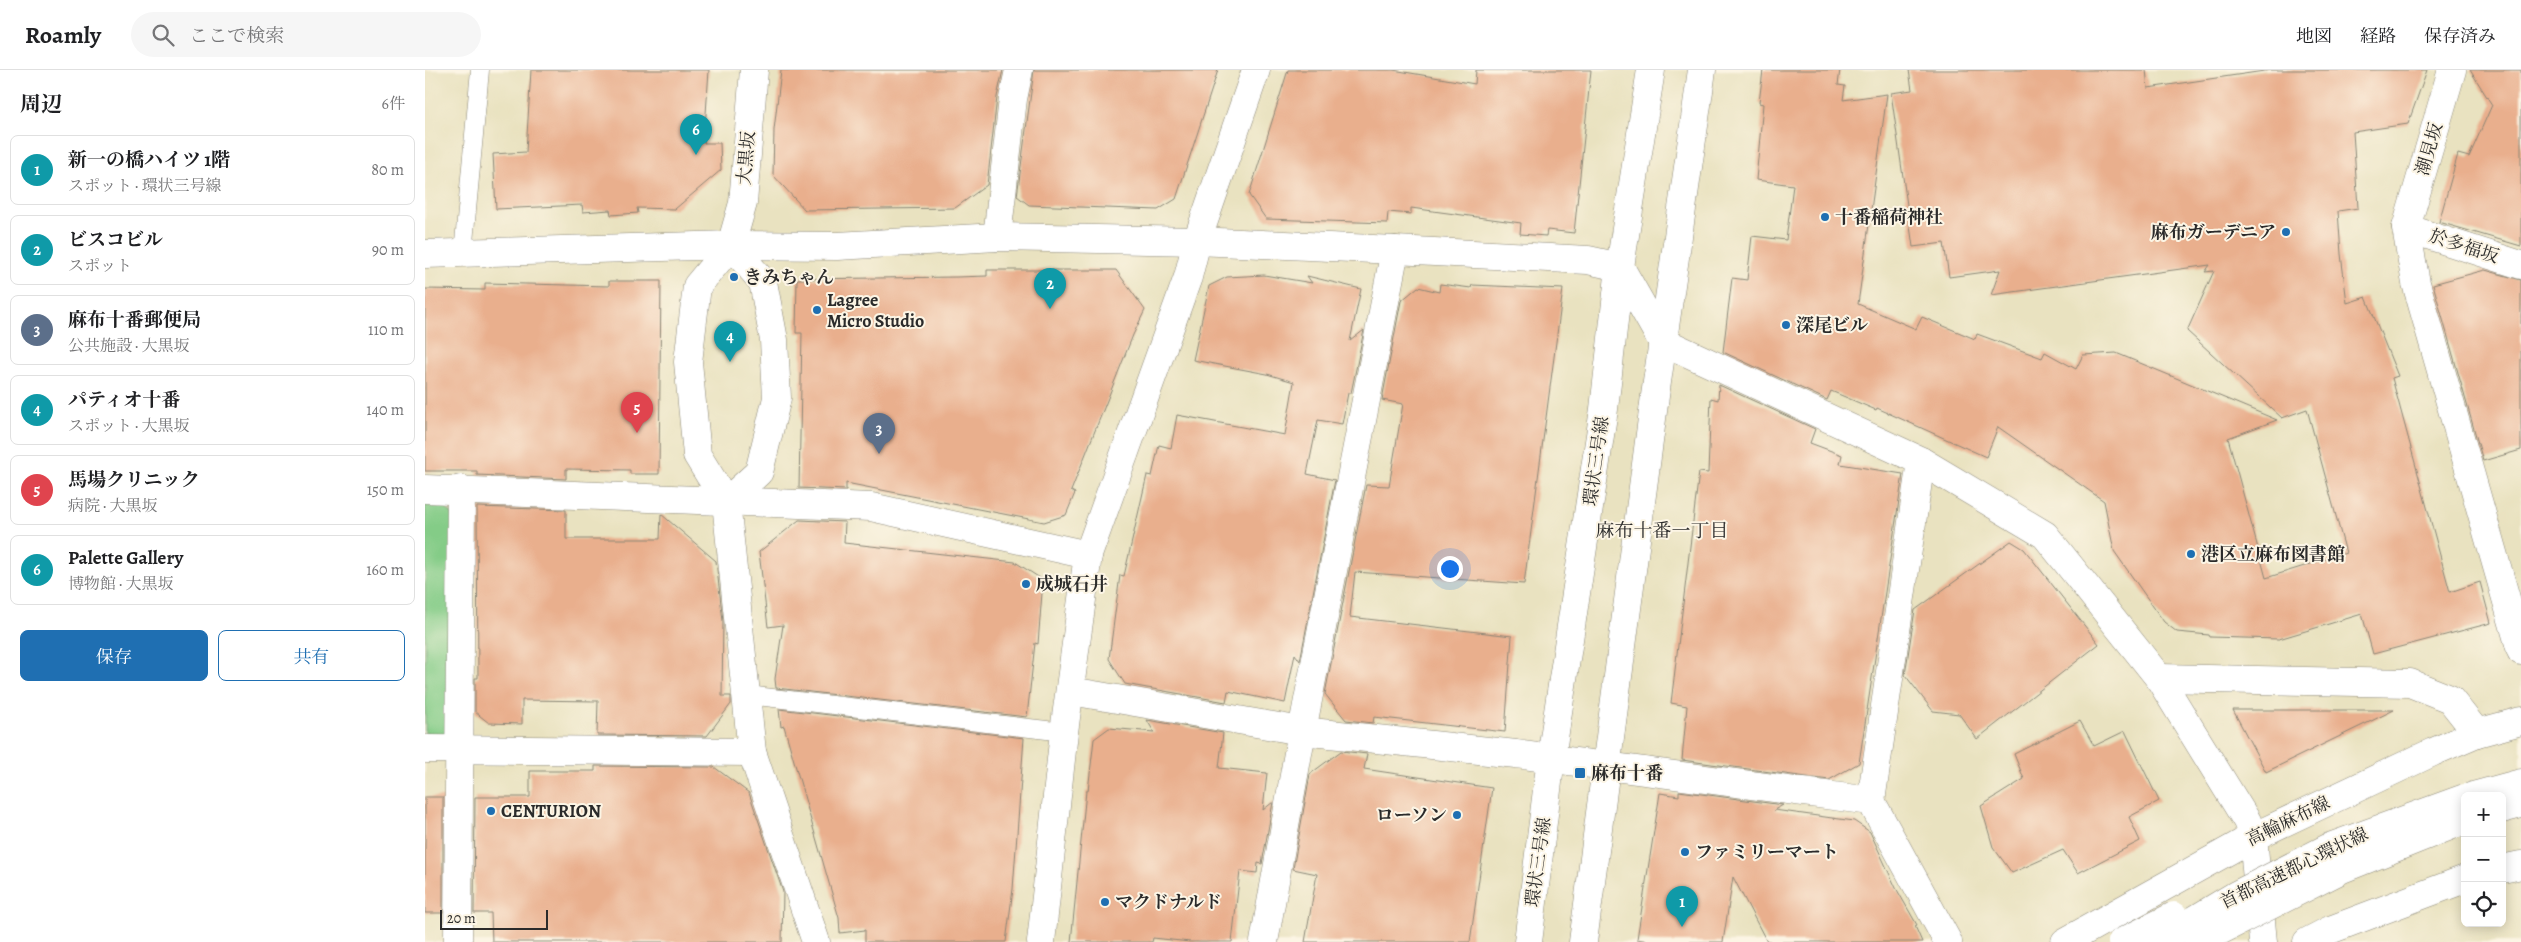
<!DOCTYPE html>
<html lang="ja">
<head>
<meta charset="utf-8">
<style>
  :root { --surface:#fff; --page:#f6f6f6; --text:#202124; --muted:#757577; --line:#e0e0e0; --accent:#1f6fb2 }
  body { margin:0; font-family:Alegreya,"Noto Serif JP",serif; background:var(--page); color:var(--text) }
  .controls { position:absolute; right:15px; bottom:15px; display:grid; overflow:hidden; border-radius:8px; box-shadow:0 2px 12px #0003 }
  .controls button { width:45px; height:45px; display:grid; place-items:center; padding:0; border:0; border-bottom:1px solid var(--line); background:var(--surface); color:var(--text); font:25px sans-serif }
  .scale { position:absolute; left:15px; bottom:12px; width:108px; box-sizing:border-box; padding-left:5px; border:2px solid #2b2b2b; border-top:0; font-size:14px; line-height:18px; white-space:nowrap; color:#2b2b2b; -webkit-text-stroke:4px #fcf5e5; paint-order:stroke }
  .you { position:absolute; left:1024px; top:498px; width:18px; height:18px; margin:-12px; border:4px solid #fff; border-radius:50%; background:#1a73e8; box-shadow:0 0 0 8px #1a73e833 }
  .badge { display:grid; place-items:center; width:32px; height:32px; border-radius:50%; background:var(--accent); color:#fff; font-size:16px; font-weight:700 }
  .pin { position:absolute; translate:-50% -41px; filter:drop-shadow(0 1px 2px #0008) }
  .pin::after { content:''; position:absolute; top:26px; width:18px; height:15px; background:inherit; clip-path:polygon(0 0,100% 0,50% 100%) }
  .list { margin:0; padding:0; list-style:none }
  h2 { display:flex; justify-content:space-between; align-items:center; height:65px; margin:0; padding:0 20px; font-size:21px }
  h2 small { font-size:16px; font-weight:400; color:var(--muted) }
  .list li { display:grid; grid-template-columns:32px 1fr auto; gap:15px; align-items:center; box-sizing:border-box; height:70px; margin:0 10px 10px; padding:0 10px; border:1px solid var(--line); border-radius:8px }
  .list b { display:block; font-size:19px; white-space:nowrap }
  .list p { margin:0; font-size:16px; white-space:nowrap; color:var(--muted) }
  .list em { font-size:16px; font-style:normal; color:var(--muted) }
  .actions { display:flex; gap:10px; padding:15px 20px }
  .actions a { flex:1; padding:11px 0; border:1px solid var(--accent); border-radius:8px; text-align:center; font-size:18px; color:var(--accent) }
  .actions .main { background:var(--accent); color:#fff }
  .icon { flex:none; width:28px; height:28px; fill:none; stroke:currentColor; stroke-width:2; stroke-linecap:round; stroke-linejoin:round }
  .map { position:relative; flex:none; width:2096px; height:872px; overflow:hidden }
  header { display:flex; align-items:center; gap:30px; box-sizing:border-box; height:70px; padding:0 25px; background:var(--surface); border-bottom:1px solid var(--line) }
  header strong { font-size:24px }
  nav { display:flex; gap:28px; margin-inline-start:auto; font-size:18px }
  .search { width:350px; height:45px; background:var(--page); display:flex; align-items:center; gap:12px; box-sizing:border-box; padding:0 18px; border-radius:28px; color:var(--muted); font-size:19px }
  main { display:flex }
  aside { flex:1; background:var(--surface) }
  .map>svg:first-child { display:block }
  .green { fill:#84cc87; stroke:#587c59 }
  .building { fill:#e9af8d }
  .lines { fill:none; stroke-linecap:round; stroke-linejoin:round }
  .lane-casing { stroke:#8a8676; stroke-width:19 }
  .street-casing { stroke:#8a8676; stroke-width:29 }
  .secondary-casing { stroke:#8a8676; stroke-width:29 }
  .primary-casing { stroke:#8a8676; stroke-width:29 }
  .highway-casing { stroke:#8a8676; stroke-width:29 }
  .lane { stroke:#fff; stroke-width:18 }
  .street { stroke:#fff; stroke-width:28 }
  .secondary { stroke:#fff; stroke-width:28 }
  .primary { stroke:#fff; stroke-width:28 }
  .highway { stroke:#fff; stroke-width:28 }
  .highway-bridge-casing { stroke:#8a8676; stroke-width:29; stroke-linecap:butt }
  .highway-bridge { stroke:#fff; stroke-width:28 }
  .poi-dot { fill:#1f6fb2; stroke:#fcf5e5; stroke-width:2 }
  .labels { text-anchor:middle; stroke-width:4; stroke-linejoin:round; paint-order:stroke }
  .street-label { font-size:18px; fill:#2b2b2b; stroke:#fcf5e5 }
  .poi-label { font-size:18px; font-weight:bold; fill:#2b2b2b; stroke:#fcf5e5; text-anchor:start }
  .neighbourhood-label { font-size:19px; fill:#2b2b2b; stroke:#fcf5e5 }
</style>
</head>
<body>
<header>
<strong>Roamly</strong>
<div class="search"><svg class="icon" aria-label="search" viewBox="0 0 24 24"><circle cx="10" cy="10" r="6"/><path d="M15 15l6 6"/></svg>ここで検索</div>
<nav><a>地図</a><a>経路</a><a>保存済み</a></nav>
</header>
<main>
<aside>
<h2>周辺<small>6件</small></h2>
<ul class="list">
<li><span class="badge" style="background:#0f9aa8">1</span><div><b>新一の橋ハイツ 1階</b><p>スポット · 環状三号線</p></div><em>80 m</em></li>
<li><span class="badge" style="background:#0f9aa8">2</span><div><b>ビスコビル</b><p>スポット</p></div><em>90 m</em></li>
<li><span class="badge" style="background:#5c6f8a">3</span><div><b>麻布十番郵便局</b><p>公共施設 · 大黒坂</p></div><em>110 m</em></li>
<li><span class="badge" style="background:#0f9aa8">4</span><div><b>パティオ十番</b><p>スポット · 大黒坂</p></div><em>140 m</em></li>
<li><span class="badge" style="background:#e0444e">5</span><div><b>馬場クリニック</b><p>病院 · 大黒坂</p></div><em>150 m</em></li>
<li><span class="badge" style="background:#0f9aa8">6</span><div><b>Palette Gallery</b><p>博物館 · 大黒坂</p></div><em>160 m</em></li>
</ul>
<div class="actions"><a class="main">保存</a><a>共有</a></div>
</aside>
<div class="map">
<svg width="2096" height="872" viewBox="0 0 2096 872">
  <rect width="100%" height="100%" fill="#fcf5e5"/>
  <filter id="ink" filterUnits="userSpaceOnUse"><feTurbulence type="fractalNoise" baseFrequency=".02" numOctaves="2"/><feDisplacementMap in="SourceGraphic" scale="10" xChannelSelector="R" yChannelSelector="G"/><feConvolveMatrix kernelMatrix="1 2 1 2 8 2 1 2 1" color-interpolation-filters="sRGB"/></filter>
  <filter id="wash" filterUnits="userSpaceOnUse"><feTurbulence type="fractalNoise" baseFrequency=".0096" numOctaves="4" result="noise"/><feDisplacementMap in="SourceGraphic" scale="20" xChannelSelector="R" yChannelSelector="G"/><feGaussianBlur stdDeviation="1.12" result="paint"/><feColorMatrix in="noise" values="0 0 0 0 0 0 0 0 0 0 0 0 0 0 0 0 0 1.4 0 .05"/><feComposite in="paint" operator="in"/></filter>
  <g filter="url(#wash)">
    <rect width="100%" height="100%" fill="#e9e2c0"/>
    <path class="green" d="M0 433H16L31 448 21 673 0 672Z"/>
    <g id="blocks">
      <g class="building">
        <path d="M106 0H284L279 73H295L296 100 250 139 212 138 213 143 186 145 185 140 158 142 157 135 71 139 68 84 101 82Z"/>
        <path d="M356 0H578L572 27 562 115 530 138 380 140 348 105 349 60Z"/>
        <path d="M609 0H793L751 129 733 140 604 135 592 126Z"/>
        <path d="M863 0H968L1050 14 1051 0H1166L1149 163 1122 160 1121 166 1095 164 1096 153 986 138V144L963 142 962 153 841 149 824 125Z"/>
        <path d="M1338 0H1415L1413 15 1420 16 1418 30 1462 24 1433 234 1491 259 1497 247 1550 269 1552 264 1617 288 1620 282 1651 299 1658 285 1691 283 1852 350 1803 368 1841 508 1921 483 1882 339 1857 348 1762 261 1789 201 1780 202 1785 195 1566 225 1575 200 1524 207 1519 173 1488 177 1466 23 1487 20 1484 0H1721L1723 18 1846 0H2002L1983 54 1928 62 1933 138 1913 141 1916 184 1922 233 1941 227 1973 306 1967 308 2025 522 2055 512 2066 553 1948 584 1937 544 1854 569 1785 567 1784 565 1752 562 1739 552 1689 481 1679 431 1573 357 1561 387 1452 338 1451 340 1406 321 1402 330 1298 282 1307 208 1322 210 1327 166 1361 170 1368 115 1331 110 1338 34 1334 33Z"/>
        <path d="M2045 0H2096V176L2014 152 2033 84 2044 87 2067 35Z"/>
        <path d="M562 200H691L720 240 708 265 646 421 650 423 641 445 619 452 421 413V420L374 418 377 263H371L372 209 532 207 562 206Z"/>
        <path d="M2060 200 2096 210V380L2058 391 2008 214Z"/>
        <path d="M839 205 887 213 882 206 936 219 925 271 939 260 926 323H923L917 354 893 350 882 404 910 410 875 591 870 584 860 633 803 621 801 632 700 614 684 589 695 505 699 506 722 405 727 406 734 375 746 378 752 345 860 365 869 312 842 304 768 290 784 216 802 207Z"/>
        <path d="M184 211H236L234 404H205V400L141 399V409L52 405V401H0V219L60 220V213L184 216Z"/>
        <path d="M1015 214 1046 218 1047 215 1138 219 1099 514 930 502 925 547 1087 566 1080 662 949 647 948 653 921 650 900 624 941 415 964 416 978 334 957 330 976 231 993 217 1014 222Z"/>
        <path d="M1294 315 1390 359 1385 373 1417 385 1415 394 1478 404 1434 693 1404 710 1257 690 1262 636 1246 633 1274 402 1283 403 1286 328 1293 330Z"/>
        <path d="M52 437 141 440V469H235L236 444 291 491 298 551 297 626H306V634L282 666 172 665 173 631 97 630V654L64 653 50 642V608H53Z"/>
        <path d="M374 450 420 452 419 473 590 492 618 510 613 574 610 573 602 647 351 618 350 609 358 555 343 557 334 482Z"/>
        <path d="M1586 471 1599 479 1674 574 1552 669 1534 644 1508 641 1480 605 1490 540Z"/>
        <path d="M354 639 599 668 588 819 581 872H440V860L415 863 414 848 359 656 356 657Z"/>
        <path d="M1808 640H1969L1841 702Z"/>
        <path d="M722 650 798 663 794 698 842 703 838 740 848 732 837 794 833 793 832 803 815 801 807 872H765L728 868 727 872H646L661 721H663L669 669 684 658 729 662Z"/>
        <path d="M1655 651 1669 676 1700 661 1734 731 1704 747 1715 771 1653 803 1638 780 1587 803 1568 777 1556 736 1599 709 1589 684Z"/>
        <path d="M916 681 942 684 939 699 1067 718 1045 872H880L892 804 868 799 885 704Z"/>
        <path d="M170 696 289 697 324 723 358 822 357 872H67L66 843H49L50 727H105V701H170Z"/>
        <path d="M1254 721 1358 735 1349 740 1429 751 1445 762 1471 818 1492 855 1490 856 1497 872H1342L1308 807 1298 872H1229L1212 869 1235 723 1254 726Z"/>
        <rect x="0" y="727" width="18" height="116"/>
      </g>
    </g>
  </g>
  <g filter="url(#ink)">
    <use href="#blocks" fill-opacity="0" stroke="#8a8676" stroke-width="1"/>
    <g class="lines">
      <g class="lane-casing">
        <g id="lane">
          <path d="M38 183 55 0"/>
          <path d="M322 625 639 662"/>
        </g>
      </g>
      <g class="street-casing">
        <g id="street">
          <path d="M2027 0 1981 158 1991 213 2096 581"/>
          <path d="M1981 158 2096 195"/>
          <path d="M572 167 588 29 594 0"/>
          <path d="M0 184 306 175 412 176 572 167 772 171 970 180 1163 190 1195 197"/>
          <path d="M0 419 446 437 663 485"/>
          <path d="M301 432 334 402 352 328 349 270 338 212 306 175 272 216 263 292 272 385 301 432 327 682 391 872"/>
          <path d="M646 621 877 661 1091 684 1446 731 1523 872"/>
          <path d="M0 679 327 682"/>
          <path d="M1446 731 1496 391"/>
          <path d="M33 872 36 419"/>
          <path d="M616 872 639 662 663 485 763 207 772 171 831 0"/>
          <path d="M839 872 877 661 970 180"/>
        </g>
      </g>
      <g class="secondary-casing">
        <g id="secondary">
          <path d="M306 175 318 133 329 0"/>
          <path d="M1195 197 1237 271 1496 391 1620 465 1734 608 1822 751 1828 767 1838 872"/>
          <path d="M1734 608 1985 613 2025 629 2052 663"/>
          <path d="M2077 799 2096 795"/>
          <path d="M1640 872 1828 767 2008 682 2052 663 2096 651"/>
          <path d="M1882 872 1905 860 2040 809"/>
        </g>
      </g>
      <g class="primary-casing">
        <g id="primary">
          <path d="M1103 872 1126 688 1179 339 1195 197 1226 0"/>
          <path d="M1158 872 1230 326 1277 0"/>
        </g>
      </g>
      <g class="highway-casing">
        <g id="highway">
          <path d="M2048 726 2096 713"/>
          <path d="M2077 739 2096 734"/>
        </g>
      </g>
      <use href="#lane" class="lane"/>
      <use href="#street" class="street"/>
      <use href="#secondary" class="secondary"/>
      <use href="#primary" class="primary"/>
      <use href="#highway" class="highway"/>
      <g class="highway-bridge-casing">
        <g id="highway-bridge">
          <path d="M1697 872 1749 846"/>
          <path d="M1733 872 1811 825 1905 777 2040 728"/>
          <path d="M1773 872 1917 799 2040 750"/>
        </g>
      </g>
      <use href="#highway-bridge" class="highway-bridge"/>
    </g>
  </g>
  <g class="poi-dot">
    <circle cx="1400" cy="147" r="5"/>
    <circle cx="1861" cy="162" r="5"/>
    <circle cx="309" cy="207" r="5"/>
    <circle cx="392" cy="240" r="5"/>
    <circle cx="1361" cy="255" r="5"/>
    <circle cx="1766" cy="484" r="5"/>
    <circle cx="601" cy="514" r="5"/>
    <rect x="1149" y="697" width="12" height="12" rx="2.5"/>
    <circle cx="66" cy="741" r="5"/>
    <circle cx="1032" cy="745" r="5"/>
    <circle cx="1260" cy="782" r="5"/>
    <circle cx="680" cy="832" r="5"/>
  </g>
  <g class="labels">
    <g class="street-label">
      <text transform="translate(2004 79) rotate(-74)" y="6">潮見坂</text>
      <text transform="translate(321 88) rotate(-85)" y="6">大黒坂</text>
      <text transform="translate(2039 176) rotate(18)" y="6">於多福坂</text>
      <text transform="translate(1171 391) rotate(-82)" y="6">環状三号線</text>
      <text transform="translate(1863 751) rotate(-26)" y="6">高輪麻布線</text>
      <text transform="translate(1113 792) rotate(-82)" y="6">環状三号線</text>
      <text transform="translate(1869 798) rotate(-26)" y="6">首都高速都心環状線</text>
    </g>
    <g class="poi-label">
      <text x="1410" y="153">十番稲荷神社</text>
      <text x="1851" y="168" text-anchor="end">麻布ガーデニア</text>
      <text x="319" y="213">きみちゃん</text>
      <text x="402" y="236">Lagree<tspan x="402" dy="21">Micro Studio</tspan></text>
      <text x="1371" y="261">深尾ビル</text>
      <text x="1776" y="490">港区立麻布図書館</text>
      <text x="611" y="520">成城石井</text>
      <text x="1166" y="709">麻布十番</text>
      <text x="76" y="747">CENTURION</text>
      <text x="1022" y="751" text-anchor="end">ローソン</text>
      <text x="1270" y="788">ファミリーマート</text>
      <text x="690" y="838">マクドナルド</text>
    </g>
    <g class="neighbourhood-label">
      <text x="1237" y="467">麻布十番一丁目</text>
    </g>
  </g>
</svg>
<div class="controls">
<button>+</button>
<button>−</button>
<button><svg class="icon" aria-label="locate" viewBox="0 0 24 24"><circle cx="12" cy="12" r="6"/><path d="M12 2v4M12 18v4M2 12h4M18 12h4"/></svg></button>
</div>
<div class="scale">20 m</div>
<div class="you"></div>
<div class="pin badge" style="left:1257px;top:857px;background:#0f9aa8">1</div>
<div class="pin badge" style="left:625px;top:239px;background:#0f9aa8">2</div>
<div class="pin badge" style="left:454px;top:384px;background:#5c6f8a">3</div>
<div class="pin badge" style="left:305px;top:292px;background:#0f9aa8">4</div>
<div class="pin badge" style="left:212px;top:363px;background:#e0444e">5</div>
<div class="pin badge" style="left:271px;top:85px;background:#0f9aa8">6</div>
</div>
</main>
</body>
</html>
